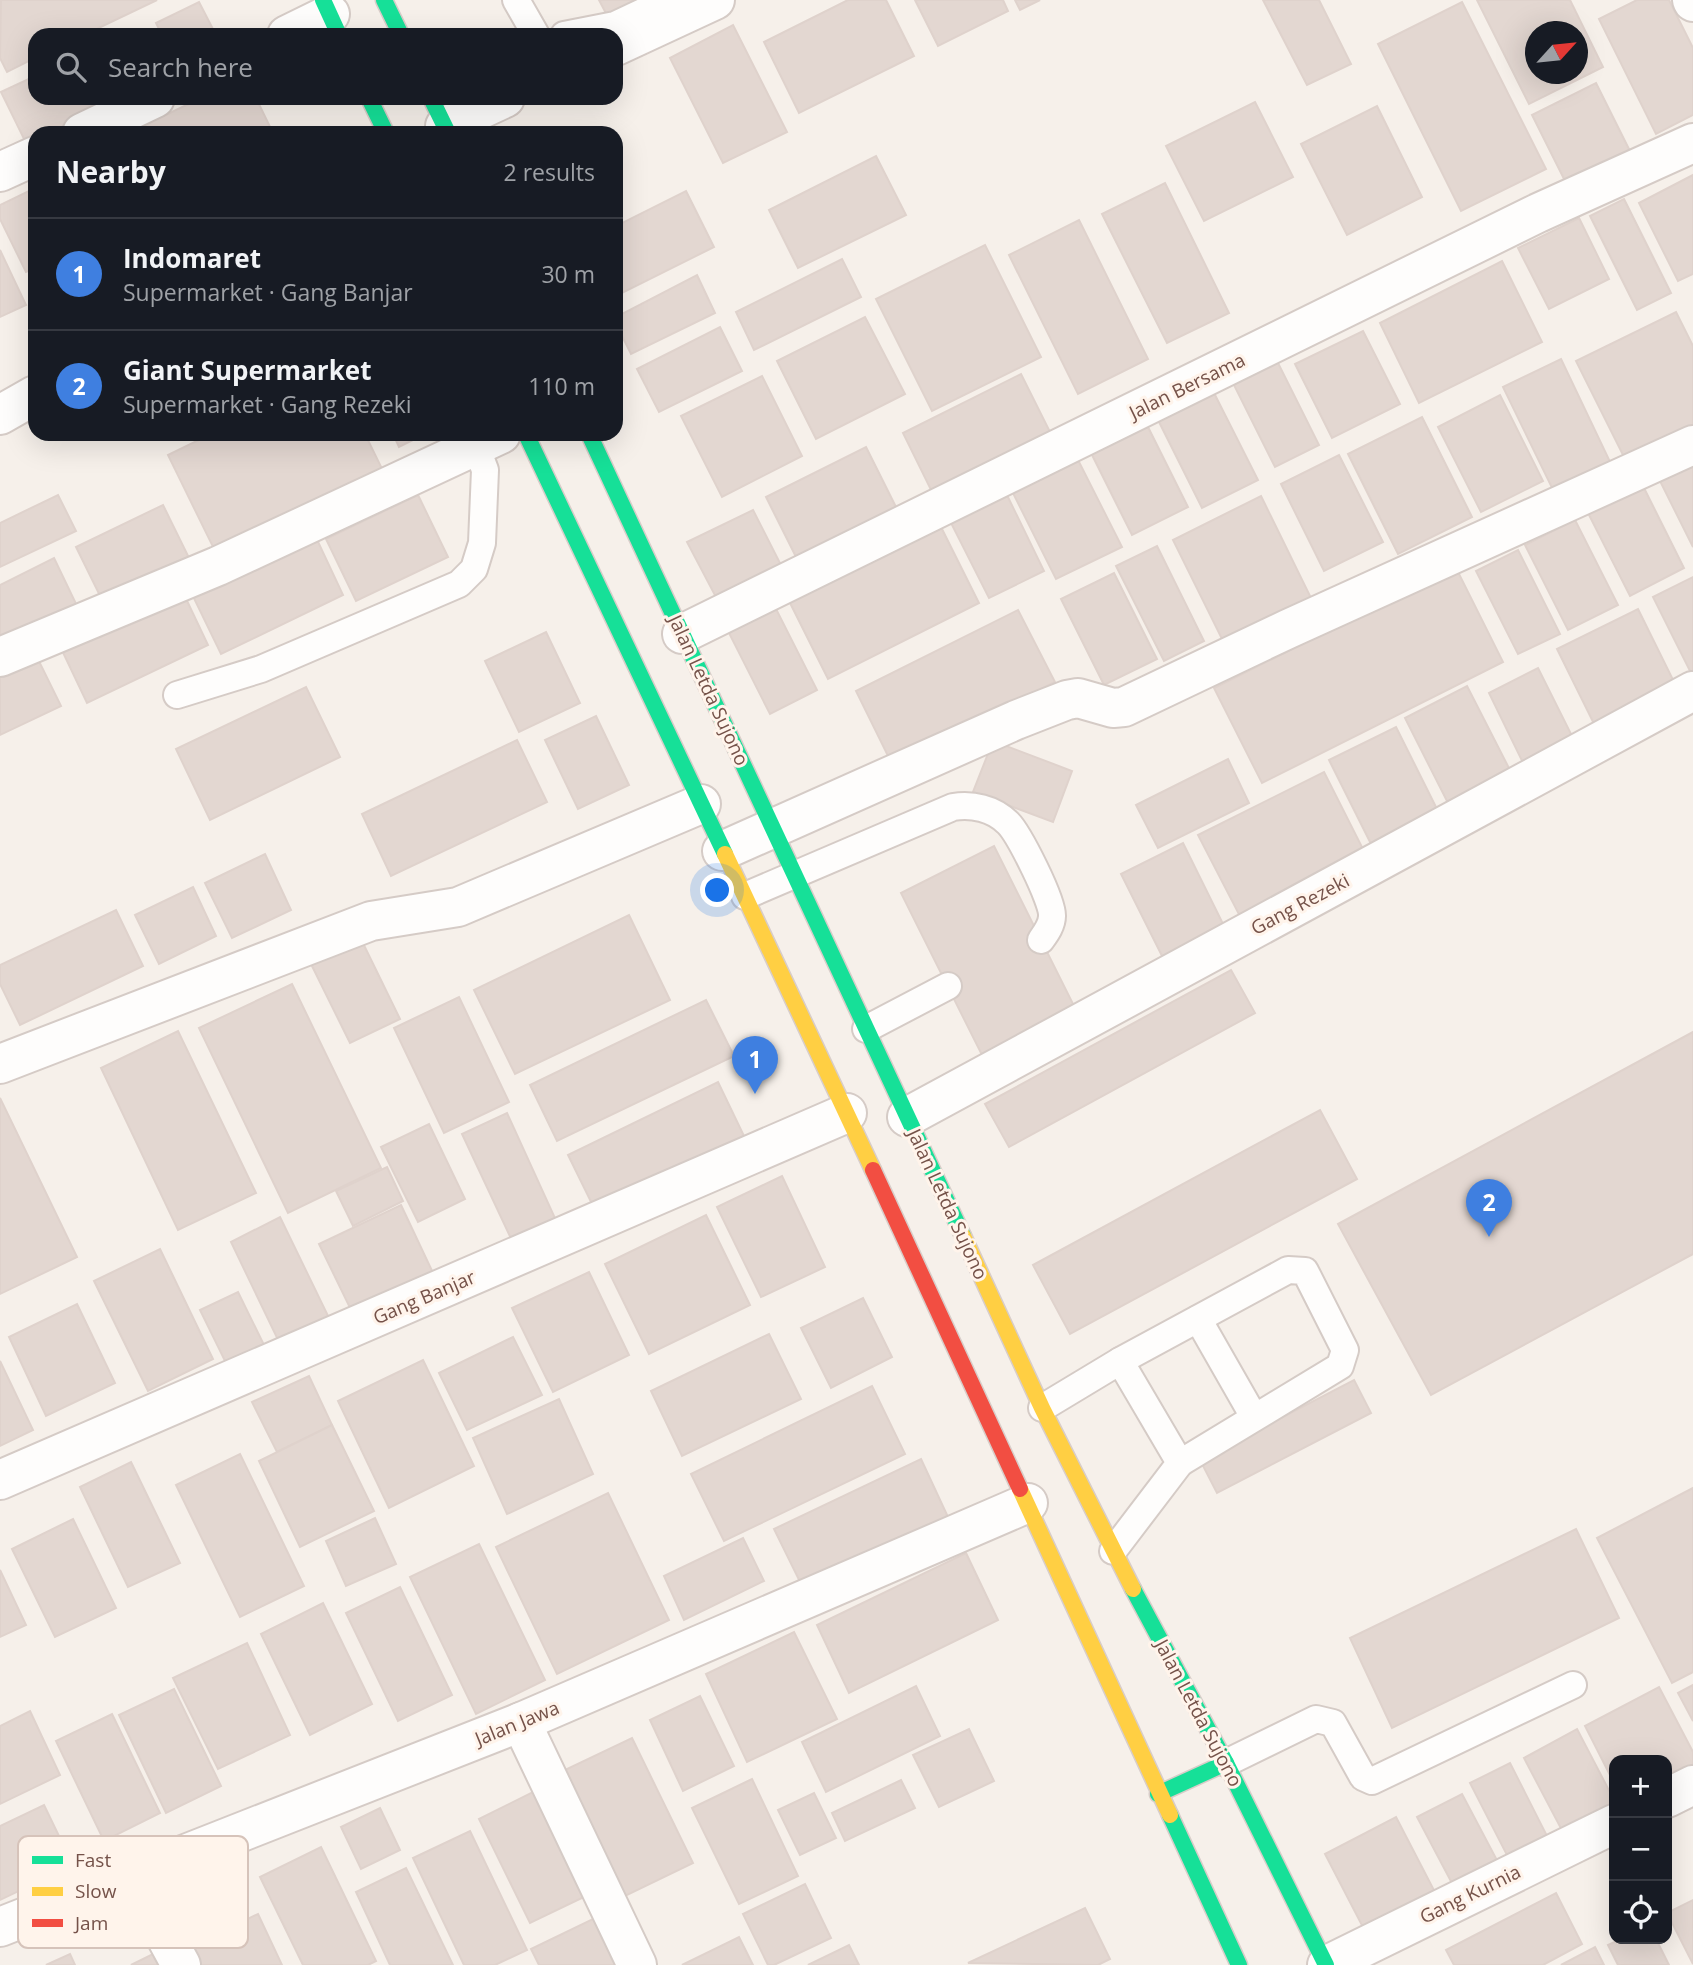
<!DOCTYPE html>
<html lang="en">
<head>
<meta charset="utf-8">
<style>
  :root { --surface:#171b24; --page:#20242c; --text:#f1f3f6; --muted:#9ea1a6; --line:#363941; --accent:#2563eb }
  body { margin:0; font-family:"Open Sans",sans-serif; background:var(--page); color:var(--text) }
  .controls { position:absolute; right:21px; bottom:21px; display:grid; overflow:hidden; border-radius:14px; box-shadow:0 7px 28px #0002 }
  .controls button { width:63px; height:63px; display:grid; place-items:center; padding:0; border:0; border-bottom:2px solid var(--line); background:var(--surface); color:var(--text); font:35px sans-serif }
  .compass { position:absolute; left:1525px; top:21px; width:63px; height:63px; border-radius:50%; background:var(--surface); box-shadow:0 7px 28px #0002; rotate:63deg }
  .you { position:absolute; left:718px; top:891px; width:24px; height:24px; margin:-18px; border:5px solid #fff; border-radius:50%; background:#1a73e8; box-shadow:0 0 0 10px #1a73e833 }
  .badge { display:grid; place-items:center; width:46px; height:46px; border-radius:50%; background:var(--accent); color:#fff; font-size:23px; font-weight:700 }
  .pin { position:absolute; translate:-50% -58px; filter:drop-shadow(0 2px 4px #0008) }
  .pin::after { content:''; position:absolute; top:37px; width:24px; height:21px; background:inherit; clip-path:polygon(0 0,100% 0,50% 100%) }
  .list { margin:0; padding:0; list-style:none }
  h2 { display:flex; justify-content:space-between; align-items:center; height:91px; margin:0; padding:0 28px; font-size:30px }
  h2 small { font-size:23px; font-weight:400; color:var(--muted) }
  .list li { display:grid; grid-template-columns:46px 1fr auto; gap:21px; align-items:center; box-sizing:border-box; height:112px; padding:0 28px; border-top:2px solid var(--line) }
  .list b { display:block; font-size:26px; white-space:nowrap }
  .list p { margin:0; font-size:23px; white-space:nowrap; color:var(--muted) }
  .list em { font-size:23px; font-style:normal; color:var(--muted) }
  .icon { flex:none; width:38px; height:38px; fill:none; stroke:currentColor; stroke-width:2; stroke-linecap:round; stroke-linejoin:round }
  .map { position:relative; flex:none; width:1693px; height:1965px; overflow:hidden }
  .search { position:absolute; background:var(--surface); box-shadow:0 7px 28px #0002; left:28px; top:28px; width:595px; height:77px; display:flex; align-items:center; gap:18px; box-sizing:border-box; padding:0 24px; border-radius:21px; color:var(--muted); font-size:26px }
  .panel { position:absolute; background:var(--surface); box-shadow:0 7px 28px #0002; left:28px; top:126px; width:595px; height:315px; border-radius:21px }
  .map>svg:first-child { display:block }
  .building { fill:#e3d7d1; stroke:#dfd2cc; stroke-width:2; fill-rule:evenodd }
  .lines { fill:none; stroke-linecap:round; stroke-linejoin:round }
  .lane-casing { stroke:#d5cbc6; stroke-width:30 }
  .street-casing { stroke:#d5cbc6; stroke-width:42 }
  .fast-casing { stroke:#d8cdc9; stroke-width:19 }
  .slow-casing { stroke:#d8cdc9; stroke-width:19 }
  .jam-casing { stroke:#d8cdc9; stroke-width:19 }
  .lane { stroke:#fefdfc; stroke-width:26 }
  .street { stroke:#fefdfc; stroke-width:38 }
  .fast { stroke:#16e098; stroke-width:16 }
  .slow { stroke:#ffcf43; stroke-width:16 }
  .jam { stroke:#f24e42; stroke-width:16 }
  .labels { text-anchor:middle; stroke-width:6; stroke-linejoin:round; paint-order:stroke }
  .street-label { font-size:19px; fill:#755249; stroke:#fff4eb }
  .key { fill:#fff4eb; stroke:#d6c3ba; stroke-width:2 }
  .key-label { font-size:19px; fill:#755249 }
</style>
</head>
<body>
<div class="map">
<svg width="1693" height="1965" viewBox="0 0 1693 1965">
  <rect width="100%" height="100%" fill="#f6f0ea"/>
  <g class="building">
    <path d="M1 0H157L84 35H35V58L7 72 0 58Z"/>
    <path d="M599 0H658L611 23Z"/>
    <path d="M848 0H886L914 56 799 113 764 42Z"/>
    <path d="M915 0H1003L1008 11 938 46Z"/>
    <path d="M1015 0H1040L1020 10Z"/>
    <path d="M1263 0H1319L1351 64 1307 85Z"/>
    <path d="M1477 0H1570L1603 67 1529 104ZM1536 32H1578V74H1536Z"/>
    <path d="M1637 0H1669L1693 48V115L1656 134 1599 19Z"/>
    <path d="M199 2 216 35H162L156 23Z"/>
    <path d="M1462 2 1546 169 1461 211 1378 44Z"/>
    <path d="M733 25 787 132 723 163 670 58Z"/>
    <path d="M35 76V98H125L53 133H35V141L27 145 1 92Z"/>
    <path d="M1596 83 1634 159 1570 191 1532 115Z"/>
    <path d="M201 98H256L273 133H128Z"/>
    <path d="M1255 102 1293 177 1204 221 1166 146Z"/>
    <path d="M1377 106 1422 197 1347 235 1301 144Z"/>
    <path d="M876 156 906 215 798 268 769 210Z"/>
    <path d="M1693 175V274L1678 281 1639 203Z"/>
    <path d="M1165 183 1229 313 1167 343 1102 214Z"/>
    <path d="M35 188V268L26 272 0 219V205Z"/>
    <path d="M686 191 714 247 616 296V226Z"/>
    <path d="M1624 199 1671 293 1637 310 1590 216Z"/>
    <path d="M1579 218 1609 279 1549 309 1518 248Z"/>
    <path d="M1079 220 1148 359 1078 394 1009 255Z"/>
    <path d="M985 245 1041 357 932 411 876 299Z"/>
    <path d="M0 250 26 305 0 317Z"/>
    <path d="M842 259 861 297 754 350 736 312Z"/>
    <path d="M1502 261 1542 342 1419 403 1380 323Z"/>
    <path d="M697 275 715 313 631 354 616 324V317Z"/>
    <path d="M1676 312 1693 346V430L1627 463 1576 361Z"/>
    <path d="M865 317 905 394 816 439 777 361Z"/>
    <path d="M720 327 742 371 659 412 637 369Z"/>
    <path d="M1363 331 1400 404 1332 438 1295 364Z"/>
    <path d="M1561 359 1612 466 1555 494 1503 387Z"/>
    <path d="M1277 361 1319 445 1275 467 1233 383Z"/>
    <path d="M1021 374 1053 438 934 496 903 433Z"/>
    <path d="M762 376 802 456 722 497 681 416Z"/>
    <path d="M1211 387 1258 480 1202 508 1155 414Z"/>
    <path d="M1500 395 1543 481 1481 512 1438 427Z"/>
    <path d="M1422 417 1472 517 1398 554 1348 454Z"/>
    <path d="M1146 423 1188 507 1132 535 1090 451Z"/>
    <path d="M211 434H365L386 477 218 557 168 455Z"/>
    <path d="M393 434H425L399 447Z"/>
    <path d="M866 447 899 513 799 563 766 497Z"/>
    <path d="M1339 455 1383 542 1324 571 1281 484Z"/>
    <path d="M1076 456 1122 547 1056 579 1011 489Z"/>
    <path d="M1693 462V547L1659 479Z"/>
    <path d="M1641 482 1684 568 1630 596 1586 509Z"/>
    <path d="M1005 491 1044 571 989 598 949 519Z"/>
    <path d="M58 495 76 531 0 567V523Z"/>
    <path d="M418 495 448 557 356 601 326 539Z"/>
    <path d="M1261 496 1311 598 1223 641 1173 540Z"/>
    <path d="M163 505 192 564 105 606 76 547Z"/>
    <path d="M753 510 783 569 718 601 687 542Z"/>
    <path d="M1575 520 1618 605 1568 630 1525 545Z"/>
    <path d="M940 525 979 603 828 679 789 601Z"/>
    <path d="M312 529 343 595 221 654 189 588Z"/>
    <path d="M1157 546 1204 641 1164 661 1116 566Z"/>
    <path d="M1518 550 1560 634 1518 654 1476 571Z"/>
    <path d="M54 558 79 610 0 649V585Z"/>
    <path d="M1456 568 1503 662 1262 783 1214 688Z"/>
    <path d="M1114 573 1157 659 1104 685 1061 599Z"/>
    <path d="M1693 577V672L1691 673 1653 597Z"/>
    <path d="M179 584 208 645 87 703 58 642Z"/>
    <path d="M775 607 817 690 770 714 728 631Z"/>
    <path d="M1638 609 1680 694 1599 734 1557 649Z"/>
    <path d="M1018 610 1055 682 892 764 856 691Z"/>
    <path d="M546 632 580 703 519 732 485 661Z"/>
    <path d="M31 645 61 706 0 735V660Z"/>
    <path d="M1538 668 1578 748 1528 773 1489 693Z"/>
    <path d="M1467 686 1513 776 1450 807 1405 718Z"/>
    <path d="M306 687 340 757 210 820 176 749Z"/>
    <path d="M596 716 629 785 578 809 545 740Z"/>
    <path d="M1396 727 1440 815 1373 848 1329 760Z"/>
    <path d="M517 740 547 802 391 876 362 814Z"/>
    <path d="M993 741 1072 771 1053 822 973 792Z"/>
    <path d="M1228 759 1249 803 1158 848 1136 805Z"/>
    <path d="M1324 772 1369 861 1244 924 1198 835Z"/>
    <path d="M1183 843 1227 932 1165 962 1121 874Z"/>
    <path d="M994 846 1081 1020 988 1067 901 893Z"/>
    <path d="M265 854 291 910 232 938 205 883Z"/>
    <path d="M193 887 216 936 159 964 135 915Z"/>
    <path d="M116 910 143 966 20 1025 0 984V965Z"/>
    <path d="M629 915 670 1000 515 1074 474 990Z"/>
    <path d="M359 935 400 1019 350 1043 309 960Z"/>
    <path d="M1231 970 1255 1013 1009 1147 985 1104Z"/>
    <path d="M292 984 381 1168 288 1213 199 1028Z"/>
    <path d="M459 997 509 1102 444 1133 394 1028Z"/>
    <path d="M706 1000 734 1056 557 1141 530 1085Z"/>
    <path d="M178 1031 256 1193 178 1230 101 1068Z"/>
    <path d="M1693 1032V1254L1431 1395 1338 1224Z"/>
    <path d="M718 1082 744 1136 594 1208 568 1155Z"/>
    <path d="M0 1098 77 1257 0 1294Z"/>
    <path d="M1320 1110 1357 1179 1070 1334 1033 1265Z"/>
    <path d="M507 1113 559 1227 515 1247 462 1134Z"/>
    <path d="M429 1124 465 1199 418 1222 381 1147Z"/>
    <path d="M387 1167 403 1201 353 1226 336 1191Z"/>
    <path d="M782 1176 825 1267 761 1297 717 1207Z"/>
    <path d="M401 1205 434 1275 353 1314 319 1244Z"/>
    <path d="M706 1215 750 1305 649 1354 605 1264Z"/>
    <path d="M280 1217 330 1320 280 1344 231 1242Z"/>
    <path d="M160 1249 213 1359 148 1391 94 1281Z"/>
    <path d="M589 1272 629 1355 553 1392 512 1308Z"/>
    <path d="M238 1292 264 1345 226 1363 200 1310Z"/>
    <path d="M863 1298 892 1357 831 1388 801 1328Z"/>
    <path d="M77 1304 115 1383 46 1416 9 1337Z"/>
    <path d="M769 1334 801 1399 682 1456 651 1391Z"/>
    <path d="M513 1337 542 1395 467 1430 439 1373Z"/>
    <path d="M423 1360 474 1466 389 1508 338 1401Z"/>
    <path d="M0 1361 33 1430 0 1446Z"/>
    <path d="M309 1376 332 1425 277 1452 252 1402Z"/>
    <path d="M1354 1380 1371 1413 1217 1493 1200 1460Z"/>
    <path d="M872 1386 905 1454 724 1541 691 1474Z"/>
    <path d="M559 1399 593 1474 507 1514 473 1438Z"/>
    <path d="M332 1425 374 1511 300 1547 259 1461Z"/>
    <path d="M240 1454 304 1586 240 1617 176 1485Z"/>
    <path d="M921 1459 948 1517 803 1588 774 1529Z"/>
    <path d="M131 1462 180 1563 128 1587 80 1487Z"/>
    <path d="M1693 1488V1672L1672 1683 1597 1538Z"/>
    <path d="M608 1493 669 1620 557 1674 496 1547Z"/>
    <path d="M375 1518 396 1564 346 1586 326 1541Z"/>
    <path d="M73 1519 116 1608 55 1637 12 1549Z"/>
    <path d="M1576 1529 1619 1618 1392 1728 1350 1638Z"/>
    <path d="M743 1538 764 1581 684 1620 664 1576Z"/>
    <path d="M479 1544 545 1680 476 1714 410 1577Z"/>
    <path d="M966 1553 998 1620 849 1693 817 1625Z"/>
    <path d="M0 1570 26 1625 0 1637Z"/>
    <path d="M400 1587 452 1695 398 1721 346 1613Z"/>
    <path d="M323 1603 372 1704 310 1735 261 1634Z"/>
    <path d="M794 1632 837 1719 747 1762 706 1674Z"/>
    <path d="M247 1643 290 1735 218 1769 173 1678Z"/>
    <path d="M1693 1685V1721L1678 1693Z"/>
    <path d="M916 1686 940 1736 826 1792 802 1742Z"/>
    <path d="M1659 1687 1693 1752V1781L1667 1795V1760H1614V1783L1585 1726Z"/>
    <path d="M174 1689 221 1786 166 1813 119 1715Z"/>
    <path d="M700 1696 734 1766 683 1791 650 1720Z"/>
    <path d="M30 1711 60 1775 0 1804V1726Z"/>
    <path d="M112 1714 160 1813 104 1841 56 1741Z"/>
    <path d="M969 1729 994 1781 939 1807 913 1755Z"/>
    <path d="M1577 1729 1614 1800V1813L1566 1838 1524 1758Z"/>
    <path d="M632 1738 693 1863 625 1896 565 1770Z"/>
    <path d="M1510 1763 1547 1836 1508 1857 1470 1783Z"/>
    <path d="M752 1779 798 1876 739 1904 692 1808Z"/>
    <path d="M901 1780 915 1808 845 1841 832 1813Z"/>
    <path d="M535 1791 586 1896 530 1923 479 1819Z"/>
    <path d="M814 1793 836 1838 800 1855 778 1810Z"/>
    <path d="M1462 1794 1500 1866 1455 1889 1417 1817Z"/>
    <path d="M44 1805 73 1865 0 1900V1826Z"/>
    <path d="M380 1808 400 1850 361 1869 341 1827Z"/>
    <path d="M1396 1817 1438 1898 1367 1935 1325 1854Z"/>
    <path d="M470 1831 527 1950 495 1965H464L413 1858Z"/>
    <path d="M321 1847 376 1961 368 1965H303L260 1877Z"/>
    <path d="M406 1868 453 1965H390L356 1892Z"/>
    <path d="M805 1884 831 1938 774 1965H768L743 1914Z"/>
    <path d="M1556 1893 1582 1944 1543 1965H1454L1446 1950Z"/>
    <path d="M1693 1900V1964L1667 1913Z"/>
    <path d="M1085 1908 1110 1959 1098 1965 968 1963Z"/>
    <path d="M258 1914 282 1965H201L192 1946Z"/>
    <path d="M595 1918 617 1965H539L531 1949Z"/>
    <path d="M739 1937 753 1965H682Z"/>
    <path d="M1621 1939H1656L1669 1965H1618L1608 1945Z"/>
    <path d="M849 1945 859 1965H808Z"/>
    <path d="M1595 1947 1604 1965H1561Z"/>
    <path d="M163 1949 170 1965H131Z"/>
    <path d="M70 1954 75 1965H46Z"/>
  </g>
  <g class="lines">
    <g class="lane-casing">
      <g id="lane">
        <path d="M516 0 536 35"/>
        <path d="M564 35 615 25 668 0"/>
        <path d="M177 695 261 669 459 584 474 569 482 543 485 470 476 446"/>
        <path d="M745 896 953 807C972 804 993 808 1008 823 1019 834 1053 901 1052 916 1052 925 1046 933 1041 940"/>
        <path d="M866 1029 948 986"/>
        <path d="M1198 1319 1254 1417"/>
        <path d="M1120 1361 1288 1270 1305 1271 1345 1350 1340 1366 1180 1463"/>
        <path d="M1042 1408 1120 1361 1180 1463 1113 1551"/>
        <path d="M1226 1763 1316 1719 1333 1723 1363 1777 1372 1781 1573 1685"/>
      </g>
    </g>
    <g class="street-casing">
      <g id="street">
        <path d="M1692 0 1693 2"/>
        <path d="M287 35 330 14"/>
        <path d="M616 46 715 0"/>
        <path d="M445 126 505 98"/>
        <path d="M82 133 155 98"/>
        <path d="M0 172 35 156"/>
        <path d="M0 415 35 395"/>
        <path d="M682 634 1538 213 1693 143"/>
        <path d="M0 657 218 566 501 434"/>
        <path d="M722 851 1016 720 1067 700 1078 698 1113 708 1124 707 1288 629 1693 445"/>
        <path d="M0 1064 371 921 458 907 701 804"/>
        <path d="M907 1117 1693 691"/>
        <path d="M0 1480 847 1113"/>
        <path d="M521 1722 637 1965"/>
        <path d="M1667 1798 1693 1785"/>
        <path d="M131 1873 181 1965"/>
        <path d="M0 1927 521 1722 1028 1503"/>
        <path d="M1327 1965 1614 1824"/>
      </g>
    </g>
    <g class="fast-casing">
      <g id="fast">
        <path d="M323 0 339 35"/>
        <path d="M384 0 401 35"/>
        <path d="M369 98 386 133"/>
        <path d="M431 98 448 133"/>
        <path d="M526 434 725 854"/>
        <path d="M589 434 963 1236"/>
        <path d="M1133 1589 1226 1763 1326 1965"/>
        <path d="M1158 1794 1226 1763"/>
        <path d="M1170 1815 1239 1965"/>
      </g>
    </g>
    <g class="slow-casing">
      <g id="slow">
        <path d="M725 854 873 1170"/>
        <path d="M963 1236 1042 1408 1133 1589"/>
        <path d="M1020 1489 1170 1815"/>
      </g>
    </g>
    <g class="jam-casing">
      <path id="jam" d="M873 1170 1020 1489"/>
    </g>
    <use href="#lane" class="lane"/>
    <use href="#street" class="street"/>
    <use href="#fast" class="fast"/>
    <use href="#slow" class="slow"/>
    <use href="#jam" class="jam"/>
  </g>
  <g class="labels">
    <g class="street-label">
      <text transform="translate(1187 386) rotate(-26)" y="7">Jalan Bersama</text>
      <text transform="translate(709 690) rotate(65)" y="7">Jalan Letda Sujono</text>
      <text transform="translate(1300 904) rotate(-28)" y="7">Gang Rezeki</text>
      <text transform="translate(948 1204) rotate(65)" y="7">Jalan Letda Sujono</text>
      <text transform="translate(424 1297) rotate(-23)" y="7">Gang Banjar</text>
      <text transform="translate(1199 1713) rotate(62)" y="7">Jalan Letda Sujono</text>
      <text transform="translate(517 1723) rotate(-22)" y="7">Jalan Jawa</text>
      <text transform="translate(1470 1894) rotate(-26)" y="7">Gang Kurnia</text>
    </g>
  </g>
  <rect x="18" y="1836" width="230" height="112" rx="10" class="key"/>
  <rect x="32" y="1856" width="31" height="8" fill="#16e098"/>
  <rect x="32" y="1887" width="31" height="9" fill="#ffcf43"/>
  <rect x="32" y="1919" width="31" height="8" fill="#f24e42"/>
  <g class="key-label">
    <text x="75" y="1867">Fast</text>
    <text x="75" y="1898">Slow</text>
    <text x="75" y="1930">Jam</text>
  </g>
</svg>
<div class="controls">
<button>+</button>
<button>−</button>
<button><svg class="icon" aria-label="locate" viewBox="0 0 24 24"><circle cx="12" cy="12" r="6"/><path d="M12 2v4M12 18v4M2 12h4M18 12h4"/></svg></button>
</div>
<svg class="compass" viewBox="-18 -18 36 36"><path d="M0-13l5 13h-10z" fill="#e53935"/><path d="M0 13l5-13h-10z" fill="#9ea1a6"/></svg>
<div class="you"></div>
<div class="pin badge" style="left:755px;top:1094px;background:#3f7fe0">1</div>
<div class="pin badge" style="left:1489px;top:1237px;background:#3f7fe0">2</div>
<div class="search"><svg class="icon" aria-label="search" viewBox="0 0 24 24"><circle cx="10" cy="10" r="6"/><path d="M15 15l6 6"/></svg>Search here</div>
<section class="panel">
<h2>Nearby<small>2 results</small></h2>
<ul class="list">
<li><span class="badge" style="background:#3f7fe0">1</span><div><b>Indomaret</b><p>Supermarket · Gang Banjar</p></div><em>30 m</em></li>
<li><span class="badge" style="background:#3f7fe0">2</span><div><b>Giant Supermarket</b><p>Supermarket · Gang Rezeki</p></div><em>110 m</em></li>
</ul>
</section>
</div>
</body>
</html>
